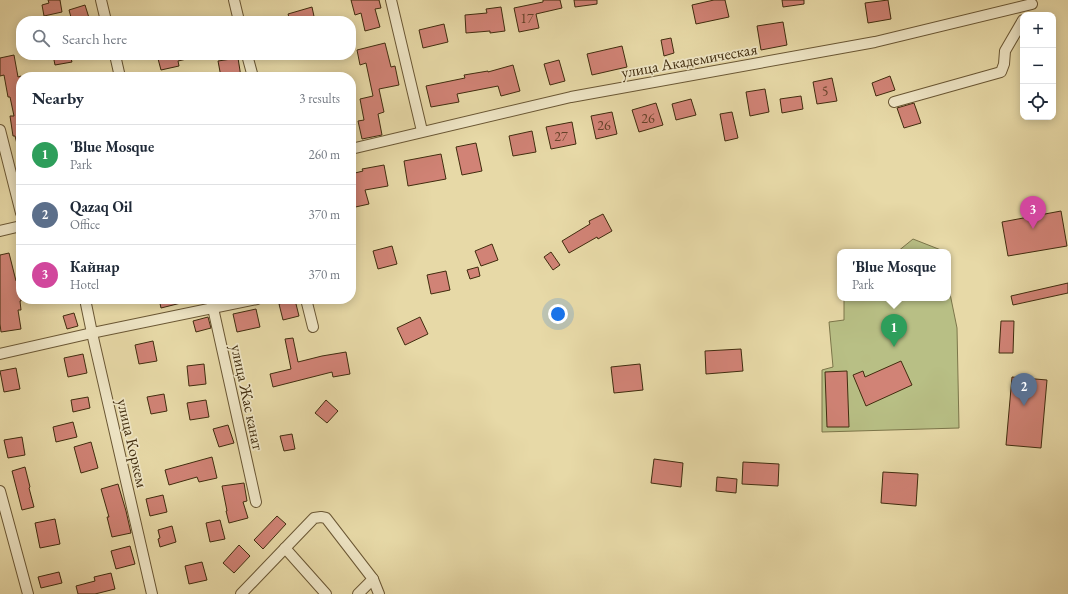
<!DOCTYPE html>
<html lang="en">
<head>
<meta charset="utf-8">
<style>
  :root { --surface:#fff; --page:#f6f6f7; --text:#1f2937; --muted:#747a83; --line:#e0e1e3; --accent:#8f2418 }
  body { margin:0; font-family:"EB Garamond",serif; background:var(--page); color:var(--text) }
  .controls { position:absolute; right:12px; top:12px; display:grid; overflow:hidden; border-radius:8px; box-shadow:0 2px 10px #0003 }
  .controls button { width:36px; height:36px; display:grid; place-items:center; padding:0; border:0; border-bottom:1px solid var(--line); background:var(--surface); color:var(--text); font:20px sans-serif }
  .you { position:absolute; left:558px; top:314px; width:14px; height:14px; margin:-10px; border:3px solid #fff; border-radius:50%; background:#1a73e8; box-shadow:0 0 0 6px #1a73e833 }
  .badge { display:grid; place-items:center; width:26px; height:26px; border-radius:50%; background:var(--accent); color:#fff; font-size:13px; font-weight:700 }
  .pin { position:absolute; translate:-50% -33px; filter:drop-shadow(0 1px 2px #0008) }
  .pin::after { content:''; position:absolute; top:21px; width:14px; height:12px; background:inherit; clip-path:polygon(0 0,100% 0,50% 100%) }
  .popup { position:absolute; left:837px; top:249px; width:114px; height:52px; box-sizing:border-box; display:grid; place-content:center; border-radius:8px; background:var(--surface); filter:drop-shadow(0 1px 3px #0005); font-size:13px; white-space:nowrap; color:var(--muted) }
  .popup b { font-size:15px; color:var(--text) }
  .popup::after { content:''; position:absolute; left:50%; top:100%; margin-left:-8px; border:8px solid transparent; border-top-color:var(--surface) }
  .list { margin:0; padding:0; list-style:none }
  h2 { display:flex; justify-content:space-between; align-items:center; height:52px; margin:0; padding:0 16px; font-size:17px }
  h2 small { font-size:13px; font-weight:400; color:var(--muted) }
  .list li { display:grid; grid-template-columns:26px 1fr auto; gap:12px; align-items:center; box-sizing:border-box; height:60px; padding:0 16px; border-top:1px solid var(--line) }
  .list b { display:block; font-size:15px; white-space:nowrap }
  .list p { margin:0; font-size:13px; white-space:nowrap; color:var(--muted) }
  .list em { font-size:13px; font-style:normal; color:var(--muted) }
  .icon { flex:none; width:22px; height:22px; fill:none; stroke:currentColor; stroke-width:2; stroke-linecap:round; stroke-linejoin:round }
  .map { position:relative; flex:none; width:1068px; height:594px; overflow:hidden }
  .search { position:absolute; background:var(--surface); box-shadow:0 2px 10px #0003; left:16px; top:16px; width:340px; height:44px; display:flex; align-items:center; gap:10px; box-sizing:border-box; padding:0 14px; border-radius:16px; color:var(--muted); font-size:15px }
  .panel { position:absolute; background:var(--surface); box-shadow:0 2px 10px #0003; left:16px; top:72px; width:340px; height:232px; border-radius:16px }
  .map>svg:first-child { display:block }
  .green { fill:#b8bf85; stroke:#7c764a }
  .building { fill:#d18376; stroke:#402c0e }
  .lines { fill:none; stroke-linecap:round; stroke-linejoin:round }
  .minor-casing { stroke:#6a5734; stroke-width:12 }
  .minor { stroke:#efe6c6; stroke-width:10 }
  .labels { text-anchor:middle; stroke-width:3.5; stroke-linejoin:round; paint-order:stroke }
  .number-label { font-size:14px; fill:#644228 }
  .street-label { font-size:16px; fill:#402c0e; stroke:#efe6c6 }
</style>
</head>
<body>
<div class="map">
<svg width="1068" height="594" viewBox="0 0 1068 594">
  <rect width="100%" height="100%" fill="#e7d9a7"/>
  <filter id="stains"><feTurbulence type="fractalNoise" baseFrequency=".005" numOctaves="4"/><feColorMatrix values="0 0 0 0 .2 0 0 0 0 .09 0 0 0 0 .02 0 0 0 .5 -.17"/></filter>
  <radialGradient id="worn" r=".72"><stop offset=".6" stop-color="#630" stop-opacity="0"/><stop offset="1" stop-color="#630" stop-opacity=".3"/></radialGradient>
  <g class="green">
    <path d="M913 239 941 250V252H897Z"/>
    <path d="M948 284 957 328 959 428 822 432V370L833 367 829 322 844 320V298H948Z"/>
  </g>
  <g class="building">
    <path d="M48 0H60L62 12 44 16 42 5 49 3Z"/>
    <path d="M351 0H379L381 8 375 9 380 27 365 31 361 13 355 15Z"/>
    <path d="M543 0H560L562 8 536 14 539 28 519 32 514 8 543 2Z"/>
    <path d="M574 0H597V4L575 7Z"/>
    <path d="M714 0H725L729 17 696 24 692 5Z"/>
    <path d="M782 0H804V4L783 7Z"/>
    <path d="M888 0 891 19 868 23 865 3Z"/>
    <path d="M85 5 90 21H72L69 10Z"/>
    <path d="M312 7 315 21H290L288 14Z"/>
    <path d="M501 7 505 31 490 33V31L466 33 465 15 487 13 486 9Z"/>
    <path d="M783 22 787 45 761 50 757 26Z"/>
    <path d="M444 24 448 42 423 48 419 30Z"/>
    <path d="M671 38 674 53 664 56 661 40Z"/>
    <path d="M385 43 391 67 395 66 399 85 379 89 384 112 378 114 382 135 362 139 358 121 364 120 360 99 373 96 366 63 360 65 357 50Z"/>
    <path d="M622 46 627 67 592 75 587 54Z"/>
    <path d="M14 55 18 77 21 76V148H18L15 136H13L10 116H14L10 97H8L4 75 0 76V58Z"/>
    <path d="M53 55H70L72 62 55 65Z"/>
    <path d="M157 55H191V58L178 61 179 66 161 70Z"/>
    <path d="M238 58 241 77H221L218 61Z"/>
    <path d="M559 60 565 81 550 85 544 64Z"/>
    <path d="M513 65 520 91 501 96 498 86 457 94 459 102 431 107 426 86 465 78 464 75 488 71V72Z"/>
    <path d="M890 76 895 90 876 96 872 83Z"/>
    <path d="M832 78 837 101 817 104 813 82Z"/>
    <path d="M765 89 769 112 750 116 746 92Z"/>
    <path d="M801 96 803 109 782 113 780 99Z"/>
    <path d="M691 99 696 115 676 120 672 104Z"/>
    <path d="M656 103 663 125 639 132 632 110Z"/>
    <path d="M914 103 921 123 904 128 897 108Z"/>
    <path d="M612 112 617 134 596 139 591 116Z"/>
    <path d="M732 112 738 138 725 141 720 114Z"/>
    <path d="M572 122 576 144 551 149 546 127Z"/>
    <path d="M532 131 536 152 513 156 509 136Z"/>
    <path d="M476 143 482 171 462 175 456 147Z"/>
    <path d="M441 154 446 179 408 186 404 161Z"/>
    <path d="M384 165 388 186 365 190 369 204 351 208V174L363 171 362 169Z"/>
    <path d="M1061 211 1067 246 1008 256 1002 222Z"/>
    <path d="M603 214 612 231 598 239 597 237 569 253 562 241 590 224 589 221Z"/>
    <path d="M492 244 498 260 481 266 475 251Z"/>
    <path d="M392 246 397 264 378 269 373 251Z"/>
    <path d="M551 252 560 265 553 270 544 257Z"/>
    <path d="M9 253 16 281 21 280V301H20L21 310H18L21 329 1 332 0 324V255Z"/>
    <path d="M478 267 480 276 470 279 467 270Z"/>
    <path d="M446 271 450 290 431 294 427 275Z"/>
    <path d="M1068 283V293L1013 305 1011 296Z"/>
    <path d="M159 299H185V302L161 308Z"/>
    <path d="M295 300 299 316 283 320 279 304Z"/>
    <path d="M256 309 260 327 237 332 233 314Z"/>
    <path d="M74 313 78 326 67 329 63 316Z"/>
    <path d="M208 317 211 328 196 332 193 321Z"/>
    <path d="M420 317 428 334 405 345 397 328Z"/>
    <path d="M1001 321H1014L1013 353H999Z"/>
    <path d="M293 338 298 362 322 356 346 352 350 374 333 377 332 372 273 387 270 374 291 369 285 339Z"/>
    <path d="M153 341 157 361 139 364 135 345Z"/>
    <path d="M741 349 743 371 706 374 705 351Z"/>
    <path d="M83 354 87 373 68 377 64 358Z"/>
    <path d="M901 361 912 385 866 406 853 375 863 371 865 377Z"/>
    <path d="M204 364 206 384 189 386 187 366Z"/>
    <path d="M640 364 643 390 614 393 611 367Z"/>
    <path d="M16 368 20 389 4 392 0 371Z"/>
    <path d="M847 371 849 427H827L825 372Z"/>
    <path d="M1012 377 1047 380 1041 448 1006 445Z"/>
    <path d="M164 394 167 411 151 414 147 397Z"/>
    <path d="M88 397 90 408 73 412 71 400Z"/>
    <path d="M206 400 209 417 190 420 187 403Z"/>
    <path d="M326 400 338 411 327 423 315 413Z"/>
    <path d="M73 422 77 437 56 442 53 427Z"/>
    <path d="M228 425 234 443 219 447 213 429Z"/>
    <path d="M292 434 295 449 284 451 280 436Z"/>
    <path d="M22 437 25 455 8 458 4 440Z"/>
    <path d="M91 442 98 468 81 473 74 447Z"/>
    <path d="M212 457 217 478 199 482 197 477 169 485 165 470Z"/>
    <path d="M654 459 683 463 681 487 651 483Z"/>
    <path d="M743 462 779 464 778 486 742 484Z"/>
    <path d="M25 467 30 487 29 488 34 507 22 510 12 471Z"/>
    <path d="M883 472 918 474 916 506 881 503Z"/>
    <path d="M717 477 737 479 736 493 716 491Z"/>
    <path d="M244 483 247 501 243 502 248 518 229 523 226 511H227L222 486Z"/>
    <path d="M118 484 126 511 131 533 112 537 107 517H109L101 489Z"/>
    <path d="M163 495 167 512 150 516 146 499Z"/>
    <path d="M277 516 286 524 263 549 254 540Z"/>
    <path d="M55 519 60 544 40 548 35 523Z"/>
    <path d="M220 520 225 539 210 542 206 523Z"/>
    <path d="M172 526 176 542 160 547 158 539 160 538 158 530Z"/>
    <path d="M239 545 250 556 234 573 223 563Z"/>
    <path d="M130 546 135 564 116 569 111 551Z"/>
    <path d="M202 562 207 580 189 584 185 566Z"/>
    <path d="M59 572 62 583 41 588 38 577Z"/>
    <path d="M111 573 115 589 95 594H78L76 586 95 581 94 577Z"/>
  </g>
  <g class="lines">
    <g class="minor-casing">
      <g id="minor">
        <path d="M101 0 106 21"/>
        <path d="M234 0 239 21"/>
        <path d="M391 0 422 131"/>
        <path d="M115 55 120 77"/>
        <path d="M247 55 253 77"/>
        <path d="M894 102 1001 72 1004 64 1005 51 1023 20"/>
        <path d="M0 130 21 213"/>
        <path d="M351 149 571 97 875 42 1032 4"/>
        <path d="M0 231 21 226"/>
        <path d="M85 299 92 333 152 594"/>
        <path d="M211 299 256 502"/>
        <path d="M306 299 313 327"/>
        <path d="M0 354 92 333 257 299"/>
        <path d="M0 491 28 594"/>
        <path d="M285 548 326 594"/>
        <path d="M241 594 314 518 321 517 326 518 373 579 379 594"/>
        <path d="M358 594 373 579"/>
      </g>
    </g>
    <use href="#minor" class="minor"/>
  </g>
  <g class="labels">
    <g class="number-label">
      <text x="527" y="23">17</text>
      <text x="825" y="96">5</text>
      <text x="648" y="123">26</text>
      <text x="604" y="130">26</text>
      <text x="561" y="141">27</text>
    </g>
    <g class="street-label">
      <text transform="translate(689 60) rotate(-10)" y="6">улица Академическая</text>
      <text transform="translate(248 397) rotate(78)" y="6">улица Жас канат</text>
      <text transform="translate(133 443) rotate(77)" y="6">улица Коркем</text>
    </g>
  </g>
  <rect width="100%" height="100%" filter="url(#stains)"/>
  <rect width="100%" height="100%" fill="url(#worn)"/>
</svg>
<div class="controls">
<button>+</button>
<button>−</button>
<button><svg class="icon" aria-label="locate" viewBox="0 0 24 24"><circle cx="12" cy="12" r="6"/><path d="M12 2v4M12 18v4M2 12h4M18 12h4"/></svg></button>
</div>
<div class="you"></div>
<div class="pin badge" style="left:894px;top:347px;background:#2e9e5b">1</div>
<div class="popup"><b>'Blue Mosque</b>Park</div>
<div class="pin badge" style="left:1024px;top:406px;background:#5c6f8a">2</div>
<div class="pin badge" style="left:1033px;top:229px;background:#d1479c">3</div>
<div class="search"><svg class="icon" aria-label="search" viewBox="0 0 24 24"><circle cx="10" cy="10" r="6"/><path d="M15 15l6 6"/></svg>Search here</div>
<section class="panel">
<h2>Nearby<small>3 results</small></h2>
<ul class="list">
<li><span class="badge" style="background:#2e9e5b">1</span><div><b>'Blue Mosque</b><p>Park</p></div><em>260 m</em></li>
<li><span class="badge" style="background:#5c6f8a">2</span><div><b>Qazaq Oil</b><p>Office</p></div><em>370 m</em></li>
<li><span class="badge" style="background:#d1479c">3</span><div><b>Кайнар</b><p>Hotel</p></div><em>370 m</em></li>
</ul>
</section>
</div>
</body>
</html>
